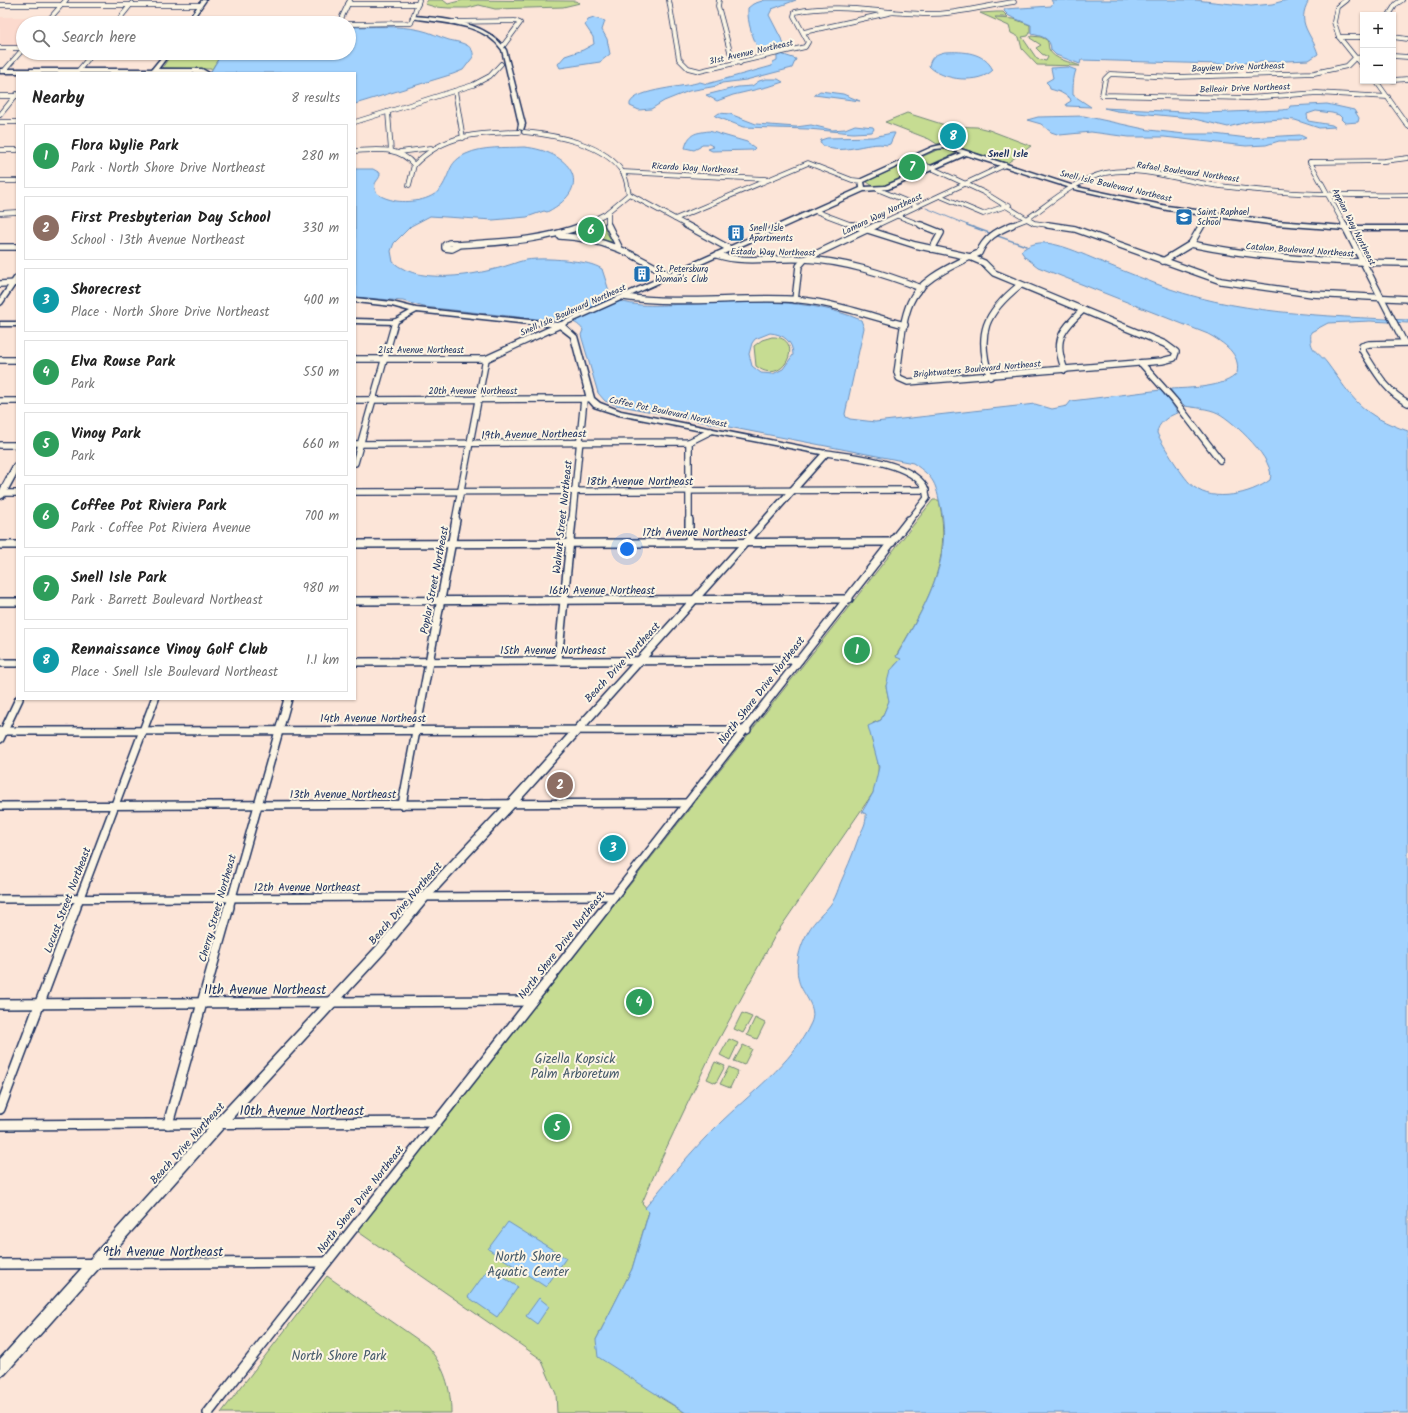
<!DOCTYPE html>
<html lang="en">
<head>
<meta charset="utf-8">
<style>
  :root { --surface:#fff; --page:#f6f6f6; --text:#222; --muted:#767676; --line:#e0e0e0; --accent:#1f6fb2 }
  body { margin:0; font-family:Kalam,sans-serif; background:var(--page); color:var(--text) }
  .controls { position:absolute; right:12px; top:12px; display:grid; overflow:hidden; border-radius:0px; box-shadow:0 1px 3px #0004 }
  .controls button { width:36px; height:36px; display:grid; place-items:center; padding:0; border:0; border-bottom:1px solid var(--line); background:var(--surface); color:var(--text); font:20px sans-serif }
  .you { position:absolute; left:627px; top:549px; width:14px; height:14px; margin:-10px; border:3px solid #fff; border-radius:50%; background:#1a73e8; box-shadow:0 0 0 6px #1a73e833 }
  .badge { display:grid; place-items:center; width:26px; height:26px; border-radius:50%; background:var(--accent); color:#fff; font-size:13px; font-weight:700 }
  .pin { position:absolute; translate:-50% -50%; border:2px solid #fff; box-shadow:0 1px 4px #0006 }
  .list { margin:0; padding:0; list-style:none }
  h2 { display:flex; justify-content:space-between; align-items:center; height:52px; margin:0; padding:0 16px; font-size:17px }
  h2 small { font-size:13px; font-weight:400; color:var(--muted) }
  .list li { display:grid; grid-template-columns:26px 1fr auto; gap:12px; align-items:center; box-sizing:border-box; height:64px; margin:0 8px 8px; padding:0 8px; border:1px solid var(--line); border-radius:0px }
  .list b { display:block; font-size:15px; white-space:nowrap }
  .list p { margin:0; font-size:13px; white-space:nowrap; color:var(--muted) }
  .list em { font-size:13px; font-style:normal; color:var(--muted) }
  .icon { flex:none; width:22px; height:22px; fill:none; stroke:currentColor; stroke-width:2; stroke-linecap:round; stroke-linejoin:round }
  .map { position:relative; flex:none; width:1408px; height:1413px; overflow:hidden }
  .search { position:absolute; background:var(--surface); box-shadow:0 1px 3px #0004; left:16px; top:16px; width:340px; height:44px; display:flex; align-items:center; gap:10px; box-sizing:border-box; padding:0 14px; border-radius:22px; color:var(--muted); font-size:15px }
  .panel { position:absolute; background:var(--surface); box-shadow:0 1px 3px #0004; left:16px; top:72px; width:340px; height:628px; border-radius:0px }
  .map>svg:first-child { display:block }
  .built { fill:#fcdace }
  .green { fill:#c6dc92; stroke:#708678 }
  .water { fill:#a1d2fe; stroke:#6b91be; fill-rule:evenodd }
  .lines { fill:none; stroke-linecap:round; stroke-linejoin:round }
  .stream-far1 { stroke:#6b91be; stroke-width:1 }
  .stream { stroke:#6b91be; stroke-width:1.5 }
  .minor-far3-casing { stroke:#1b2f5e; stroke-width:5.5 }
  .minor-far2-casing { stroke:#1b2f5e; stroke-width:8 }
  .minor-far1-casing { stroke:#1b2f5e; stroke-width:10 }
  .minor-casing { stroke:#1b2f5e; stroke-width:12 }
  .tertiary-casing { stroke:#1b2f5e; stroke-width:3 }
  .minor-far3 { stroke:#fcf5e5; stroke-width:4 }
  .minor-far2 { stroke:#fcf5e5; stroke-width:5.5 }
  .minor-far1 { stroke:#fcf5e5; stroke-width:7 }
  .minor { stroke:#fcf5e5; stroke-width:9 }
  .tertiary { fill:#fcf5e5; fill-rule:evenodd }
  .labels { text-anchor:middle; stroke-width:4; stroke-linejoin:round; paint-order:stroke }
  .far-street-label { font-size:9px; fill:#1b2f5e; stroke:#fcf5e5 }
  .far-poi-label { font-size:9px; fill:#1b2f5e; stroke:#fcf5e5; text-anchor:start }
  .far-neighbourhood-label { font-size:10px; font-weight:bold; fill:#1b2f5e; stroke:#fcf5e5 }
  .street-label { font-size:11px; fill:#1b2f5e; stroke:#fcf5e5 }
  .near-street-label { font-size:13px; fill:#1b2f5e; stroke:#fcf5e5 }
  .near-park-label { font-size:13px; fill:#465a6b; stroke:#fcf5e5 }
</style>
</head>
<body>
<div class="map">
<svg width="1408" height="1413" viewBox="0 0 1408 1413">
  <rect width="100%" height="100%" fill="#fce5d8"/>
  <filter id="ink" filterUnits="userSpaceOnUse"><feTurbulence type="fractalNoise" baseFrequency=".025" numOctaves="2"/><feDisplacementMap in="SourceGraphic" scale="8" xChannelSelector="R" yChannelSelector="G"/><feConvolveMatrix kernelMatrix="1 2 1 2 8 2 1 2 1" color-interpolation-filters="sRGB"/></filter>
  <g filter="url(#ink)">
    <path class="built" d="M0 17H49L44 23H23V47H0Z"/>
    <g class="green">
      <path d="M428 0H443L448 4 463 0 575 1 580 3 563 7 495 9 479 5 468 8H449L435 7 425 4Z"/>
      <path d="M997 12H1003L1008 17H995L996 18 1014 19 1030 25V33L1028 36 1022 37 1037 59 1046 61 1048 57 1042 54 1036 48 1041 45 1030 38 1031 36 1041 37 1047 40C1049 44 1048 46 1049 49 1053 60 1072 62 1080 66L1037 65 1022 49 1019 37 1011 33 1009 26 980 13Z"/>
      <path d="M172 53H222L212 69 162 68Z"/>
      <path d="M907 113 948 126 977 127 989 130 1031 146 1006 164 944 142 937 144 929 139 885 122Z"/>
      <path d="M944 147 955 150 956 153 883 187 873 186 867 182 869 180Z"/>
      <path d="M602 219 606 231 612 242 590 236 565 235Z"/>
      <path d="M772 337C807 336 784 389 756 366L754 346 762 340Z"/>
      <path d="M933 500H939C953 562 926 604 896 656L902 659 895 665 886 686 889 701 881 720 873 723C867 740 877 748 878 765 879 775 876 784 873 793L776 934 712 1052 662 1157 642 1203 649 1211 632 1269 596 1340 661 1398 686 1413H557L556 1394 541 1359 357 1231Z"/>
      <path d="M742 1013 752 1017 743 1033 734 1029Z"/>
      <path d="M755 1018 765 1023 757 1039 747 1035Z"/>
      <path d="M729 1039 738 1043 730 1060 720 1055Z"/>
      <path d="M743 1045 752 1049 744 1065 734 1061Z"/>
      <path d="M715 1062 725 1066 716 1083 707 1079Z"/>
      <path d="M729 1067 738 1071 730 1088 720 1084Z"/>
      <path d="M327 1276 427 1346C444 1366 451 1387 451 1413H221Z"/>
    </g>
    <g class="water">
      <path d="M765 0H796L772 9 769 15 787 50 778 53 796 59 792 68 746 80 722 83 717 86 689 91 664 101 651 109 639 110 630 106V103C636 89 686 87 700 82L707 84 772 66 773 62 777 60V56L759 51C753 37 747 24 748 8L753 4Z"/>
      <path d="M1051 0H1195L1251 6 1272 4 1287 0H1309C1295 24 1312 33 1318 54L1309 60 1218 64 1081 60 1080 64 1056 55 1051 50C1051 38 1042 36 1031 34V25L1009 16 1004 11 1005 9 1051 6 1053 3Z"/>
      <path d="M594 18 605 21 602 30 607 39 610 54 600 62 560 68 558 64 565 56 583 50 594 44 593 37 585 25 588 20Z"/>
      <path d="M349 27C372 27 397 25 420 30 430 32 439 37 449 40 458 42 475 44 473 57L463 70 453 74 355 104V73H210L222 53H349Z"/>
      <path d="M945 52C964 51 984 52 993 70 979 84 943 81 929 66 931 56 936 54 945 52Z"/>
      <path d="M1068 67 1076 70C1073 78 1073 87 1073 95L1091 107 1067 106 1066 104 1071 101 1070 98 1060 92 1050 89 1049 85 1046 82 1053 78 1051 68Z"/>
      <path d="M766 79H778L783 82 771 86 733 95 717 101 706 95 738 87 752 86 759 81Z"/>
      <path d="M820 91 843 94 860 101 814 95Z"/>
      <path d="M1327 104 1354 110 1359 118 1358 122 1346 123 1344 122 1341 119 1342 118 1339 115 1332 113 1316 111 1307 114 1308 121 1332 125 1335 127 1319 128 1295 120 1282 119 1251 121 1228 127 1190 118 1117 111 1104 108 1204 113 1282 110 1289 109 1290 106Z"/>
      <path d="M719 113 730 114 756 124 796 127 811 125 832 130 845 129 855 125 873 127 874 129 872 132 853 133 808 129 743 127 715 116Z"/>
      <path d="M1084 116 1149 130 1185 134H1214L1248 138 1300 135 1306 138 1298 141H1279L1266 145 1246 146 1164 137H1129L1091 132 1060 135 1051 132 1041 124 1027 120 1038 117Z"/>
      <path d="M709 131 747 142 755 148 753 150 712 151 708 149 714 147 709 144H702L700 147 694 150 685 148C689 133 695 133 709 131Z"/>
      <path d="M892 133H895L890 144 887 145C867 140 838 159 820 143L821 140 827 138 873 137Z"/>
      <path d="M524 147C569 151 597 186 547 212L544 211 527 217 493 220 430 216 411 226 394 243 391 251 393 262C422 288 488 273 518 262 532 257 559 259 573 261 583 262 594 264 602 269L611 297C635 310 666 304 692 304 750 302 806 297 861 320L864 328 845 414 846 417 850 419 875 422 1035 404 1052 409 1067 406 1071 401 1161 390 1166 397 1175 396 1170 389C1188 388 1226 388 1237 373 1241 354 1224 343 1208 334L1038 267 1025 257 1021 251C1028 245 1037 242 1046 243 1062 245 1078 252 1092 258 1113 267 1134 275 1154 283 1231 314 1326 316 1408 320V323L1370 321 1328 323 1311 332C1309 352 1317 350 1327 363 1355 401 1361 415 1408 431V1413H686L598 1357 596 1340 632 1269 649 1212 645 1208C668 1180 691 1151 717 1126 748 1095 793 1063 811 1023 817 1009 807 999 801 987 793 970 799 947 808 932 814 920 826 912 833 901 836 896 838 890 840 884 846 870 852 857 857 842 860 832 867 825 866 814L862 812 873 793 879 767 868 726 881 720 889 701 886 686 890 671 901 659 896 657C922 611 953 563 941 508 935 483 936 479 913 463L616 405 605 401 598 393 581 335 583 330C574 317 560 321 547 320L424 307 403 301 355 297V169H373L380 173C380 179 377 179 375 184 372 196 388 199 396 201 412 203 435 200 443 185 451 171 449 162 466 154 483 146 505 148 524 147ZM770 333C783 334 793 341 793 355L783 369 773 374 761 373 752 366 749 354 752 343 755 339ZM1168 398H1177L1185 406C1195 408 1208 408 1218 413 1233 421 1277 461 1270 480 1251 494 1214 503 1194 487 1185 481 1162 444 1157 433 1157 424 1169 415 1178 413Z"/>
      <path d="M508 1222 566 1258 546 1287 488 1249Z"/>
      <path d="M489 1268 518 1287 497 1317 468 1297Z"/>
      <path d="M539 1298 549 1306 537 1324 526 1316Z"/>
    </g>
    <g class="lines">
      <path class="stream-far1" d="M926 208 970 226"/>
      <path class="stream" d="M967 225 1026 246"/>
      <g class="minor-far3-casing">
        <g id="minor-far3">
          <path d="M669 0 679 59 688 68 700 71 805 47 808 42 794 16 795 12C840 3 878 13 923 14 954 15 984 6 1014 2"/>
          <path d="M719 0 718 6 731 55 740 63"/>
          <path d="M1346 0 1337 7 1334 22 1339 37 1363 67"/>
          <path d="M348 4H418"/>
          <path d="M0 5H200"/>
          <path d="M1389 15 1396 4 1402 0"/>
          <path d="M452 22 515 21 520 23 503 46"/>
          <path d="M46 23 66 0"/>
          <path d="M116 23 132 3"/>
          <path d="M339 23 350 0"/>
          <path d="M349 24 411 23 419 0"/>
          <path d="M804 32 893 12"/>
          <path d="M1339 37H1363"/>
          <path d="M1393 37 1408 39"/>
          <path d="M0 48H23"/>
          <path d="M1393 56 1408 57"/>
          <path d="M1363 57 1355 58 1347 66 1314 73 1176 77 1110 74 1105 79 1102 95 1248 98 1317 93 1388 97"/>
          <path d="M4 71 23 49"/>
          <path d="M78 71 93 53"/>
          <path d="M1393 80 1408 79"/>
          <path d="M1376 81 1408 126"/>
          <path d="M455 91 463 138"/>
          <path d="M0 96H17"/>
          <path d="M388 112 391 151"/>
          <path d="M0 115 17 94"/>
          <path d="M0 122H17"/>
          <path d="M355 122 473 85 490 76 501 64"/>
          <path d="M524 132C555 135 606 144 623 173 627 179 627 187 629 194L688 226"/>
          <path d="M0 150H17"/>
          <path d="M355 151C377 150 399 146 414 165"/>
          <path d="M400 152 431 148"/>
          <path d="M910 158 985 193 1027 219C1051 202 1076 180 1105 173 1143 165 1183 182 1220 186 1282 194 1345 196 1408 195"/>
          <path d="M1310 162 1345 226"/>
          <path d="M1310 162 1384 161 1408 158"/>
          <path d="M414 165C444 134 478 133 519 132"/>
          <path d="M622 172 765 179"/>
          <path d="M0 181H17"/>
          <path d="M409 185 414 165"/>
          <path d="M877 189 918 206"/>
          <path d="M940 196 983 214 1009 205"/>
          <path d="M815 211 855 226"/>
          <path d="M608 212V226"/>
          <path d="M0 213 17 212"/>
          <path d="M898 216 924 226"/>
          <path d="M675 219 808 163 852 180 861 181"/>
          <path d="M581 226 605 214 629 194"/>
          <path d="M875 226 1005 165"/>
          <path d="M1009 226 1027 219 1034 223 1055 226"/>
          <path d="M1202 226 1205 215"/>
        </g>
      </g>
      <g class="minor-far2-casing">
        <g id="minor-far2">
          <path d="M608 225 619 247"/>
          <path d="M686 225 730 249"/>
          <path d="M852 225 915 245 970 257"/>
          <path d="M921 225 941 233 932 249"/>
          <path d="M1048 225 1075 229 1221 281 1312 294 1408 299"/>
          <path d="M1344 225 1404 342"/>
          <path d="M560 236C604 238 633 254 671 276"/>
          <path d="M449 243H456L458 246 452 249 445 248V245Z"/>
          <path d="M1191 244C1263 259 1335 262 1408 263"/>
          <path d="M458 245C501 242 543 241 584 225"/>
          <path d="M0 247H17"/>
          <path d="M717 255C746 264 775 257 805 259 845 261 884 274 921 288"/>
          <path d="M970 257 984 263 994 273 1165 344 1176 352 1174 358 1162 361 908 382 899 378 897 372C901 350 901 324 910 303 919 280 950 267 970 257Z"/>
          <path d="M970 257 979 253C985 238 997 231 1012 225"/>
          <path d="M1163 261 1191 244 1202 225"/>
          <path d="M0 284 17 283"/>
          <path d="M624 297C677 305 732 297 786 299 826 300 866 315 905 325"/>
          <path d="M795 300 799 266 805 259 877 225"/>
          <path d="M1408 343 1369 344 1362 346V350C1375 370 1386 392 1408 403"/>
          <path d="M355 359H486L560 325"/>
          <path d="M0 360H17"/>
          <path d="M1141 363 1174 400 1220 460"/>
          <path d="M1065 370C1053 341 1061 330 1083 310"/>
          <path d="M990 377C976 333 985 313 1020 285"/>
          <path d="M355 400 587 399"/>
          <path d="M0 401H17"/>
          <path d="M689 442V521"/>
          <path d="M355 444 689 442 711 431"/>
          <path d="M0 445H17"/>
          <path d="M826 453C852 457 909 462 924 486 926 489 926 494 927 498L909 521"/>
          <path d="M355 463 395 322"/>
          <path d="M355 492 926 490"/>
          <path d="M0 493H17"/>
          <path d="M455 521 486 359"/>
          <path d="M572 521 584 399"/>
        </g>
      </g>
      <g class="minor-far1-casing">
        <g id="minor-far1">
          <path d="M689 520V542"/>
          <path d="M355 544 892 542"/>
          <path d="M0 545H17"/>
          <path d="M355 601 849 599"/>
          <path d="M0 602H17"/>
          <path d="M558 661 572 520"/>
          <path d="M355 662 799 660"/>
          <path d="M0 663H17"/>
          <path d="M0 731 747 730"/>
          <path d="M0 739 19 699"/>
          <path d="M402 805 456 520"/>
          <path d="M0 806 687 803"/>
          <path d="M0 899 614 896"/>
          <path d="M76 908 155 699"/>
          <path d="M229 908 288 699"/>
          <path d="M605 908 909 520"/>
        </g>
      </g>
      <g class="minor-casing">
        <g id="minor">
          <path d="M0 1004 531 1001"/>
          <path d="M0 1109 76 907"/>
          <path d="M168 1124 229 907"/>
          <path d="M0 1125 435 1122"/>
          <path d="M0 1264 326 1262"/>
          <path d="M208 1413 606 907"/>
        </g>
      </g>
      <g class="tertiary-casing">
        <g id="tertiary">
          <path d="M202 0H206L190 23H186Z"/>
          <path d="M413 16C445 18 487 22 506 50L525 124 523 130 518 129 519 124 502 50C483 22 441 23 411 18V17Z"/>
          <path d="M165 53H170L158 69H202L209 73H0V69H152Z"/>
          <path d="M945 144 1077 187 1167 206 1276 221 1346 226H1408V230H1346L1276 225 1167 210 1074 189 966 155 888 189 864 191 565 325 577 336 594 398 600 403 621 411 826 451 830 453 514 807 428 900 384 953 224 1127 5 1374 0 1376V1359L216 1119 376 947 420 894 508 801 821 454 619 415 594 407 587 399 571 337 558 327 417 312 395 324 355 323V319L394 320 410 311 392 306 355 302V298L392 302 416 308 559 323 860 188 859 180 932 147ZM945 148 961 153 885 186 865 187 864 182 935 149Z"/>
          <path d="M17 275V282L2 304 0 305V298L15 276Z"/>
          <rect x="0" y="322" width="17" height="4"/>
          <path d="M14 464H17V473L4 497 0 499V490Z"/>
        </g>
      </g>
      <use href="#minor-far3" class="minor-far3"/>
      <use href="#minor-far2" class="minor-far2"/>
      <use href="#minor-far1" class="minor-far1"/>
      <use href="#minor" class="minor"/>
      <use href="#tertiary" class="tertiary"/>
    </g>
  </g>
  <defs>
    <g id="school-square" transform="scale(0.9)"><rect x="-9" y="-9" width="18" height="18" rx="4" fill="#1f6fb2" stroke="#fcf5e5"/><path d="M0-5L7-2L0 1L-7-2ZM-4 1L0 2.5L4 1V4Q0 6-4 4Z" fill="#fff"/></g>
    <g id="building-square" transform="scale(0.9)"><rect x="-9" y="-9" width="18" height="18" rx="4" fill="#1f6fb2" stroke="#fcf5e5"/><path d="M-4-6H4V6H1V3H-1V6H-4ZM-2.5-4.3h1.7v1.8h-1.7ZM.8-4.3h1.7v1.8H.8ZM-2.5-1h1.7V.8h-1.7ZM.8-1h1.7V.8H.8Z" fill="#fff"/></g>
  </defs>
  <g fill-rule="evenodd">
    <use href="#school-square" x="1184" y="217"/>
    <use href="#building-square" x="736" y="233"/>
    <use href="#building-square" x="642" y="274"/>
  </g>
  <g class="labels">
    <g class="far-street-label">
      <text transform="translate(751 52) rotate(-13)" y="3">31st Avenue Northeast</text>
      <text transform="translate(1238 67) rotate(-2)" y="3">Bayview Drive Northeast</text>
      <text transform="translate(1245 88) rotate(-2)" y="3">Belleair Drive Northeast</text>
      <text transform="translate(695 168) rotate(3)" y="3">Ricardo Way Northeast</text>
      <text transform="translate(1188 172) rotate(8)" y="3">Rafael Boulevard Northeast</text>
      <text transform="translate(1116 186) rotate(13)" y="3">Snell Isle Boulevard Northeast</text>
      <text transform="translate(882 214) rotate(-25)" y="3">Lamara Way Northeast</text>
      <text transform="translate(1354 227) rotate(63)" y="3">Appian Way Northeast</text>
      <text transform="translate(1300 250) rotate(4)" y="3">Catalan Boulevard Northeast</text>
      <text transform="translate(773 252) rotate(1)" y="3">Estado Way Northeast</text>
      <text transform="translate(573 310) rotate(-24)" y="3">Snell Isle Boulevard Northeast</text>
      <text x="421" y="353">21st Avenue Northeast</text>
      <text transform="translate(977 369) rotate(-5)" y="3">Brightwaters Boulevard Northeast</text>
      <text x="473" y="394">20th Avenue Northeast</text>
      <text transform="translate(668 412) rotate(12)" y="3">Coffee Pot Boulevard Northeast</text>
    </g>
    <g class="far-poi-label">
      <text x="1197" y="215">Saint Raphael<tspan x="1197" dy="10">School</tspan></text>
      <text x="749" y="231">Snell Isle<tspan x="749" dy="10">Apartments</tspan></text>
      <text x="655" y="272">St. Petersburg<tspan x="655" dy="10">Woman's Club</tspan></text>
    </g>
    <g class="far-neighbourhood-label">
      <text x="1008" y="157">Snell Isle</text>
    </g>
    <g class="street-label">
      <text transform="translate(534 434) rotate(-1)" y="4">19th Avenue Northeast</text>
      <text x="640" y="485">18th Avenue Northeast</text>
      <text transform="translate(562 517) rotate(-84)" y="4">Walnut Street Northeast</text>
      <text x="695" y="536">17th Avenue Northeast</text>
      <text transform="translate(434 580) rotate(-79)" y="4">Poplar Street Northeast</text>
      <text x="602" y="594">16th Avenue Northeast</text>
      <text x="553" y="654">15th Avenue Northeast</text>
      <text transform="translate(622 662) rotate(-47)" y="4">Beach Drive Northeast</text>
      <text transform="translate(761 690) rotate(-52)" y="4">North Shore Drive Northeast</text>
      <text x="373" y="722">14th Avenue Northeast</text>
      <text x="343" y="798">13th Avenue Northeast</text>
      <text x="307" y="891">12th Avenue Northeast</text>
      <text transform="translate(67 900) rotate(-69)" y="4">Locust Street Northeast</text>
      <text transform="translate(405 903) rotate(-49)" y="4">Beach Drive Northeast</text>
      <text transform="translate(217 908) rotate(-74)" y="4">Cherry Street Northeast</text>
      <text transform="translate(561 945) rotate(-52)" y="4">North Shore Drive Northeast</text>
      <text transform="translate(187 1143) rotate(-48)" y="4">Beach Drive Northeast</text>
      <text transform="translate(360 1199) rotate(-52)" y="4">North Shore Drive Northeast</text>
    </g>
    <g class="near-street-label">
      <text x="265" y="994">11th Avenue Northeast</text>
      <text x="302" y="1115">10th Avenue Northeast</text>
      <text x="163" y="1256">9th Avenue Northeast</text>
    </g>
    <g class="near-park-label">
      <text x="575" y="1063">Gizella Kopsick<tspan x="575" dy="15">Palm Arboretum</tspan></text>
      <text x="528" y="1261">North Shore<tspan x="528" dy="15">Aquatic Center</tspan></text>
      <text x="339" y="1360">North Shore Park</text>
    </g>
  </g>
</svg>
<div class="controls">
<button>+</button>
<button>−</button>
</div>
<div class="you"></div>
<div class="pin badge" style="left:857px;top:650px;background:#2e9e5b">1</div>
<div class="pin badge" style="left:560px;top:785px;background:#8d6e63">2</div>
<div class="pin badge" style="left:613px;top:848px;background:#0f9aa8">3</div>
<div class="pin badge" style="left:639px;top:1002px;background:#2e9e5b">4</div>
<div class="pin badge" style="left:557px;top:1127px;background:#2e9e5b">5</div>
<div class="pin badge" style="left:591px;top:230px;background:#2e9e5b">6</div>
<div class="pin badge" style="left:912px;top:167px;background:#2e9e5b">7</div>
<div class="pin badge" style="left:953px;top:136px;background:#0f9aa8">8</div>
<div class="search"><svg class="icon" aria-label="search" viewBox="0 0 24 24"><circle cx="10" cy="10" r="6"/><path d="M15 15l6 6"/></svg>Search here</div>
<section class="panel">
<h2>Nearby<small>8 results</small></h2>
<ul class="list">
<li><span class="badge" style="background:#2e9e5b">1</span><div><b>Flora Wylie Park</b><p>Park · North Shore Drive Northeast</p></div><em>280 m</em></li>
<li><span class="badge" style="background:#8d6e63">2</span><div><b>First Presbyterian Day School</b><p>School · 13th Avenue Northeast</p></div><em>330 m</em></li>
<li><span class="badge" style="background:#0f9aa8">3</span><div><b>Shorecrest</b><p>Place · North Shore Drive Northeast</p></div><em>400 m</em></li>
<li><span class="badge" style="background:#2e9e5b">4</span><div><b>Elva Rouse Park</b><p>Park</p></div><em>550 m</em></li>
<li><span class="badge" style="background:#2e9e5b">5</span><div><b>Vinoy Park</b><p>Park</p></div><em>660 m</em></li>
<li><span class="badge" style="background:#2e9e5b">6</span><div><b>Coffee Pot Riviera Park</b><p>Park · Coffee Pot Riviera Avenue</p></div><em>700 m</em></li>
<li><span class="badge" style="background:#2e9e5b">7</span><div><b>Snell Isle Park</b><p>Park · Barrett Boulevard Northeast</p></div><em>980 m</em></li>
<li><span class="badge" style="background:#0f9aa8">8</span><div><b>Rennaissance Vinoy Golf Club</b><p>Place · Snell Isle Boulevard Northeast</p></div><em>1.1 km</em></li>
</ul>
</section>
</div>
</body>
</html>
